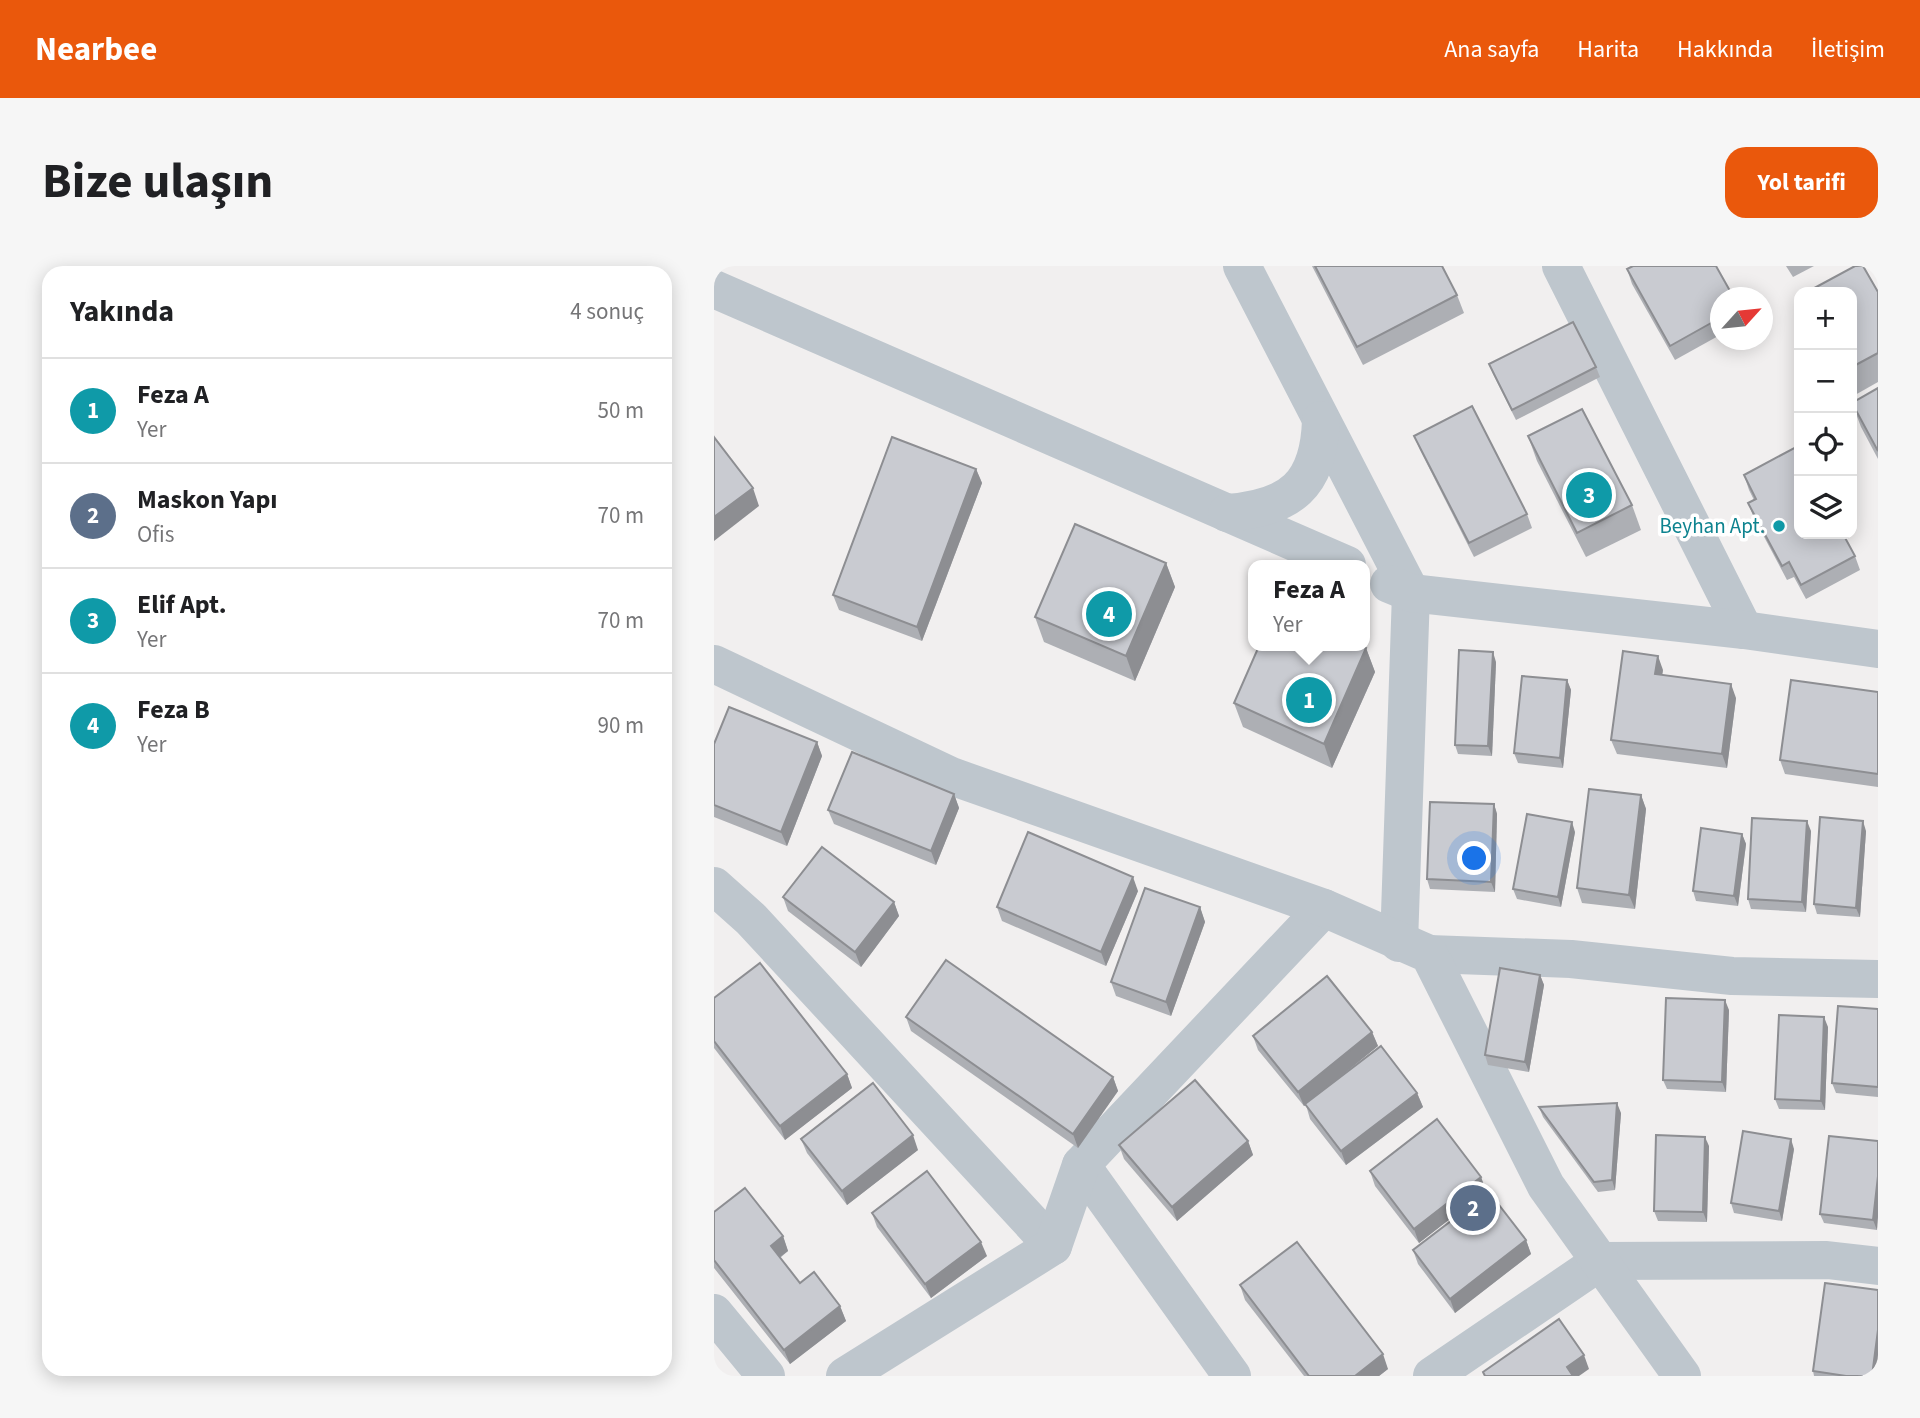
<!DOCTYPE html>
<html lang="tr">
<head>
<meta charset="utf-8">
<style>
  :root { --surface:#fff; --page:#f6f6f6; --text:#202124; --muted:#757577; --line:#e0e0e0; --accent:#ea580c }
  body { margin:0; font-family:"Source Sans 3",sans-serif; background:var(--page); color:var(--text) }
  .controls { position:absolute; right:21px; top:21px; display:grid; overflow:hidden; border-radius:14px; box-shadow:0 4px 18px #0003 }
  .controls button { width:63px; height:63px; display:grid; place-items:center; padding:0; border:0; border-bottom:2px solid var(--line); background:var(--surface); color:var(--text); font:35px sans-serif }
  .compass { position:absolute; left:996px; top:21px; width:63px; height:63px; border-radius:50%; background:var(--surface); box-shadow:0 4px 18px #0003; rotate:63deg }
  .you { position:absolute; left:761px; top:593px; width:24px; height:24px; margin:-18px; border:5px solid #fff; border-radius:50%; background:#1a73e8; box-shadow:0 0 0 10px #1a73e833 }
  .badge { display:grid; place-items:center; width:46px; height:46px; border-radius:50%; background:var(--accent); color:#fff; font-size:23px; font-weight:700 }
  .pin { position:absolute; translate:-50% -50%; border:4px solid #fff; box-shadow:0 2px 7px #0006 }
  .popup { position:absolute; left:534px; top:294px; width:122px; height:91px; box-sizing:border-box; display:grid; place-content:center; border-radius:14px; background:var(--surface); filter:drop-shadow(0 2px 5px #0005); font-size:23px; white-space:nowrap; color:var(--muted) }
  .popup b { font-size:26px; color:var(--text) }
  .popup::after { content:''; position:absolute; left:50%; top:100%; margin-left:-14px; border:14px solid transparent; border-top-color:var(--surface) }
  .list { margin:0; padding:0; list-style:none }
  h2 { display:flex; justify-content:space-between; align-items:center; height:91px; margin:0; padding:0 28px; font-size:30px }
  h2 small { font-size:23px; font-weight:400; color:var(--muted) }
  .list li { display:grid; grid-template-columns:46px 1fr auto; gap:21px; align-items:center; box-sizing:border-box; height:105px; padding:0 28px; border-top:2px solid var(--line) }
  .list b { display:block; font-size:26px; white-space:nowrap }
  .list p { margin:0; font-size:23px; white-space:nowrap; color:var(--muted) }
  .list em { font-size:23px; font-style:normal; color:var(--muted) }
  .icon { flex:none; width:38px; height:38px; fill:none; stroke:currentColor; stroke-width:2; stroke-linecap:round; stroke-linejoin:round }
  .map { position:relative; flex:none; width:1164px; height:1110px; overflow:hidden; border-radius:21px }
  header { display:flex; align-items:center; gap:42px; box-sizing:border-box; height:98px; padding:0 35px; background:var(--accent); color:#fff }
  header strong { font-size:33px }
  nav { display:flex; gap:38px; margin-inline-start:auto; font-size:24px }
  .intro { display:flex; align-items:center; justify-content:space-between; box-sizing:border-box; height:168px; padding:0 42px }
  h1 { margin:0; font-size:49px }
  .button { padding:18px 32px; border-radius:21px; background:var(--accent); color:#fff; font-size:24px; font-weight:700 }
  main { display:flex; gap:42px; padding:0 42px }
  aside { flex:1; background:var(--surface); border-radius:21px; box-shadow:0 4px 18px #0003 }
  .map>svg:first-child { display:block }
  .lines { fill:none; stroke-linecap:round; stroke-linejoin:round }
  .minor { stroke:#bec6cd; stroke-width:38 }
  .tertiary { stroke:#bec6cd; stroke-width:38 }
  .wall { fill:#adafb4 }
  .shaded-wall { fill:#8d8e92 }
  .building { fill:#c9cbd1; stroke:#8d8e92; stroke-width:2 }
  .culture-dot { fill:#0f9aa8; stroke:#fff; stroke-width:2.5 }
  .labels { text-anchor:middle; stroke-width:7; stroke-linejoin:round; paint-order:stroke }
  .culture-label { font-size:21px; fill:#0d838f; stroke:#fff; text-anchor:end }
</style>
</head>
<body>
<header>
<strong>Nearbee</strong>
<nav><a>Ana sayfa</a><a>Harita</a><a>Hakkında</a><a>İletişim</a></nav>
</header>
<div class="intro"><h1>Bize ulaşın</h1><a class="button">Yol tarifi</a></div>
<main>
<aside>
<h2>Yakında<small>4 sonuç</small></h2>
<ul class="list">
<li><span class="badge" style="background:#0f9aa8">1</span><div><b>Feza A</b><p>Yer</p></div><em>50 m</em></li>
<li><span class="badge" style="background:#5c6f8a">2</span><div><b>Maskon Yapı</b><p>Ofis</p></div><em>70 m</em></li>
<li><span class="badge" style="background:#0f9aa8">3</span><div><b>Elif Apt.</b><p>Yer</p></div><em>70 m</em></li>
<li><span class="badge" style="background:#0f9aa8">4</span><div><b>Feza B</b><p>Yer</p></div><em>90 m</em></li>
</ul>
</aside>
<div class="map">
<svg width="1164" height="1110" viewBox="0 0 1164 1110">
  <rect width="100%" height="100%" fill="#f1efef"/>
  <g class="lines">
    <g class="minor">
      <path d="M528 0 697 327 685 677"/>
      <path d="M847 0 1030 364"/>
      <path d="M0 23 633 299"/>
      <path d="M513 247C577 242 605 219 607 154"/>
      <path d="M675 318 697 327 1030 364 1164 383"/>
      <path d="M0 620 37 653 339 980"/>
      <path d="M715 688 857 693 1018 710 1164 713"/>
      <path d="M367 899 518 1110"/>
      <path d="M0 1047 52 1110"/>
      <path d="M131 1110 339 980 367 899 610 642"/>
      <path d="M718 1110 887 995 1113 994 1164 1000"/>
    </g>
    <path class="tertiary" d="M0 398 237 510 610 642 715 688 832 920 968 1110"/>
  </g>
  <g class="wall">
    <path d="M598 0H728L743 29 750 47 649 99Z"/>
    <path d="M1072 0H1100L1079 11Z"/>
    <path d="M913 3 1006 32V69L961 94 918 18Z"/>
    <path d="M1138 26H1164V116L1141 129 1138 123Z"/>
    <path d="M775 98 882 101 886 111 802 154 779 108Z"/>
    <path d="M1164 122V193L1147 161 1138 137Z"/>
    <path d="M700 170 813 248 818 262 760 291 706 184Z"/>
    <path d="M814 170 918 239 927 264 872 291 823 195Z"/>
    <path d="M262 203 268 217 208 375 125 344 119 329Z"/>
    <path d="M1030 209 1085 268 1141 290 1146 304 1092 333 1080 311 1073 314 1040 252 1034 237 1040 234 1035 224Z"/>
    <path d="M452 297 461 321 421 415 330 376 321 351Z"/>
    <path d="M652 382 661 406 618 502 529 461 520 437Z"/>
    <path d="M782 396 778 490 744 488 741 479Z"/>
    <path d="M949 404 948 409 1022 432 1013 502 903 488 897 474Z"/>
    <path d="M853 414 857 424 849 502 804 497 800 487Z"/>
    <path d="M1164 426V521L1071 508 1066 494Z"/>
    <path d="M103 476 108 490 73 580 0 551V478Z"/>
    <path d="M240 528 245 542 222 599 120 558 114 544Z"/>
    <path d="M927 529 932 543 921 643 868 637 863 622Z"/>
    <path d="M780 538 783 548 781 626 716 623 713 613Z"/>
    <path d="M1097 565 1092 646 1037 643 1034 633Z"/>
    <path d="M1152 565 1146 651 1103 648 1100 638Z"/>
    <path d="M861 566 847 641 803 633 799 623Z"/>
    <path d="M1028 568 1032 578 1024 640 982 635 979 625Z"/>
    <path d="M424 625 392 700 288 655 283 641Z"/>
    <path d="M69 631 180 636 185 650 147 701 74 645Z"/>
    <path d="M486 641 491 656 457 750 402 730 397 716Z"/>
    <path d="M826 709 830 719 815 806 774 799 771 789Z"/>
    <path d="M0 732 133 808 138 822 71 874 0 782Z"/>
    <path d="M1164 743V831L1122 827 1118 817Z"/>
    <path d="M1015 744 1012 826 953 823 949 814Z"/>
    <path d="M192 751 399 811 404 825 364 882 197 765Z"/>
    <path d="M1114 761 1111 844 1065 843 1061 833Z"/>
    <path d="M658 766 664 780 611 823 703 827 709 841 632 899 596 853 592 839 590 840 544 784 539 770Z"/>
    <path d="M825 841 907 847 901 924 884 926 829 851Z"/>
    <path d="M87 873 204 884 133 939 93 887Z"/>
    <path d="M534 875 539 889 463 955 410 893 405 879Z"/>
    <path d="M1164 875 1163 964 1110 957 1106 948Z"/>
    <path d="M995 880 993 956 944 955 940 945Z"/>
    <path d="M1080 883 1068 955 1020 947 1017 937Z"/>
    <path d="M656 905 767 911 772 925 705 977 661 920Z"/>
    <path d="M0 946 69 970 74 985 66 992 86 1017 126 1040 132 1055 76 1098 0 1002Z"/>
    <path d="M158 947 273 990 217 1032 163 961Z"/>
    <path d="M812 974 817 988 741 1047 704 998 699 984Z"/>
    <path d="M526 1019 674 1103 665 1110H590L531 1034Z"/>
    <path d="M1099 1105 1164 1110H1100Z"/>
  </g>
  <g class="shaded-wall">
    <path d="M262 203 268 217 208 375 203 361Z"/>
    <path d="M39 222 45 240 0 275V251Z"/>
    <path d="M452 297 461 321 421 415 412 390Z"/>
    <path d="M652 382 661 406 618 502 610 478Z"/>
    <path d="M779 386 782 396 778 490 774 480Z"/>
    <path d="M944 390 949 404 946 422 941 408Z"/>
    <path d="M853 414 857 424 849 502 846 492Z"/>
    <path d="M1017 418 1022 432 1013 502 1008 488Z"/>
    <path d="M103 476 108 490 73 580 67 566Z"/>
    <path d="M240 528 245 542 222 599 217 585Z"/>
    <path d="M927 529 932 543 921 643 915 629Z"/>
    <path d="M780 538 783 548 781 626 777 616Z"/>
    <path d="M1093 555 1097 565 1092 646 1088 636Z"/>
    <path d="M1149 555 1152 565 1146 651 1142 642Z"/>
    <path d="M858 556 861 566 847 641 844 631Z"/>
    <path d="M1028 568 1032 578 1024 640 1020 630Z"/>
    <path d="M419 611 424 625 392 700 387 686Z"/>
    <path d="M180 636 185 650 147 701 141 686Z"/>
    <path d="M486 641 491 656 457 750 452 736Z"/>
    <path d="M826 709 830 719 815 806 811 796Z"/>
    <path d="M1011 734 1015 744 1012 826 1008 816Z"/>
    <path d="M1110 751 1114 761 1111 844 1107 835Z"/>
    <path d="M658 766 664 780 590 840 584 826Z"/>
    <path d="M133 808 138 822 71 874 66 860Z"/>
    <path d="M399 811 404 825 364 882 359 868Z"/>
    <path d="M703 827 709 841 632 899 627 885Z"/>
    <path d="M903 837 907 847 901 924 898 914Z"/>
    <path d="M199 869 204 884 133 939 128 925Z"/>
    <path d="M991 871 995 880 993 956 989 946Z"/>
    <path d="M1077 873 1080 883 1068 955 1065 945Z"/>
    <path d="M534 875 539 889 463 955 458 941Z"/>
    <path d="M1164 910V951L1163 964 1159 954Z"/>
    <path d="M767 911 772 925 705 977 700 963Z"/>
    <path d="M69 970 74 985 62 994 57 980Z"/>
    <path d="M812 974 817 988 741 1047 736 1033Z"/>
    <path d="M267 976 273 990 217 1032 211 1018Z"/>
    <path d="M126 1040 132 1055 76 1098 70 1084Z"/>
    <path d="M1164 1064V1110H1158Z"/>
    <path d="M669 1088 674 1103 665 1110H641Z"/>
    <path d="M870 1089 875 1103 865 1110H856L853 1101Z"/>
  </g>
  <g class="building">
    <path d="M601 0H728L743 29 643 81Z"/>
    <path d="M919 0H1002L1020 32H1006V52L956 80 913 3Z"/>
    <path d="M1141 0H1149L1164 26V87L1138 101V26H1093Z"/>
    <path d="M859 56 882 101 798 144 775 98Z"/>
    <path d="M1164 122V185L1138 137Z"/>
    <path d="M758 140 813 248 755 277 700 170Z"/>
    <path d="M868 143 918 239 863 267 814 170Z"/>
    <path d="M0 171 39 222 0 251Z"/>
    <path d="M178 171 262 203 203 361 119 329Z"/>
    <path d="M1084 180 1085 182V268H1129L1141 290 1087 319 1075 296 1068 300 1034 237 1042 233 1030 209Z"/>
    <path d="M361 258 452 297 412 390 321 351Z"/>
    <path d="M545 380H647L652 382 610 478 520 437Z"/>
    <path d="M745 384 779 386 774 480 741 479Z"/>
    <path d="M909 385 944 390 941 408 1017 418 1008 488 897 474Z"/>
    <path d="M808 410 853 414 846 492 800 487Z"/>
    <path d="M1077 414 1164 426V508L1066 494Z"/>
    <path d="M15 441 103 476 67 566 0 539V478Z"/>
    <path d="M138 486 240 528 217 585 114 544Z"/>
    <path d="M875 523 927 529 915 629 863 622Z"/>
    <path d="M716 536 780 538 777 616 713 613Z"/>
    <path d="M813 548 858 556 844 631 799 623Z"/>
    <path d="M1106 551 1149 555 1142 642 1100 638Z"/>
    <path d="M1038 552 1093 555 1088 636 1034 633Z"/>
    <path d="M987 562 1028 568 1020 630 979 625Z"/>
    <path d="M314 566 419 611 387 686 283 641Z"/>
    <path d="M108 581 180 636 141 686 69 631Z"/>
    <path d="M431 622 486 641 452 736 397 716Z"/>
    <path d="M232 694 399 811 359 868 192 751Z"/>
    <path d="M46 697 133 808 66 860 0 775V732Z"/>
    <path d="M786 702 826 709 811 796 771 789Z"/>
    <path d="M613 710 658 766 584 826 539 770Z"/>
    <path d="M952 732 1011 734 1008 816 949 814Z"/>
    <path d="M1124 740 1164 743V821L1118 817Z"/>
    <path d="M1065 749 1110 751 1107 835 1061 833Z"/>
    <path d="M667 780 703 827 627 885 591 838Z"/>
    <path d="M481 814 534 875 458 941 405 879Z"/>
    <path d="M159 817 199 869 128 925 87 873Z"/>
    <path d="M903 837 898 914 880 916 825 841Z"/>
    <path d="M723 853 767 911 700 963 656 905Z"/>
    <path d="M1029 865 1077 873 1065 945 1017 937Z"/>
    <path d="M942 869 991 871 989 946 940 945Z"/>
    <path d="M1115 870 1164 875V910L1159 954 1106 948Z"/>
    <path d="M213 905 267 976 211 1018 158 947Z"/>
    <path d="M31 922 69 970 57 980 86 1017 100 1006 126 1040 70 1084 0 994V946Z"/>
    <path d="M775 926 812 974 736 1033 699 984Z"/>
    <path d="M583 976 669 1088 641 1110H595L526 1019Z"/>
    <path d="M1111 1017 1164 1024V1064L1158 1110H1132L1099 1105Z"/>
    <path d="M845 1053 870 1089 853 1101 859 1110H771L769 1106Z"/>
  </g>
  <circle class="culture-dot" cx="1065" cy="260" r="7"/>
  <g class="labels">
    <g class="culture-label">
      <text x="1051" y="267">Beyhan Apt.</text>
    </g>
  </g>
</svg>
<div class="controls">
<button>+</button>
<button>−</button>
<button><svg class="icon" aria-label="locate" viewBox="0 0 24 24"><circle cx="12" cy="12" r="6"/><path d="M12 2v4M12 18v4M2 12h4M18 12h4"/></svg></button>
<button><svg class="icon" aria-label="layers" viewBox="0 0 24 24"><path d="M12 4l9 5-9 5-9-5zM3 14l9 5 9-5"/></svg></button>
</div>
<svg class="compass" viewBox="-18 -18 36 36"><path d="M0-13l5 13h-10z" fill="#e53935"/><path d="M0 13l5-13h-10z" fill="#757577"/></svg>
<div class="you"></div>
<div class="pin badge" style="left:595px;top:434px;background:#0f9aa8">1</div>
<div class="popup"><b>Feza A</b>Yer</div>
<div class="pin badge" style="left:759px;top:942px;background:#5c6f8a">2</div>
<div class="pin badge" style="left:875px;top:229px;background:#0f9aa8">3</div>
<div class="pin badge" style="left:395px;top:348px;background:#0f9aa8">4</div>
</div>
</main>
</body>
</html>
